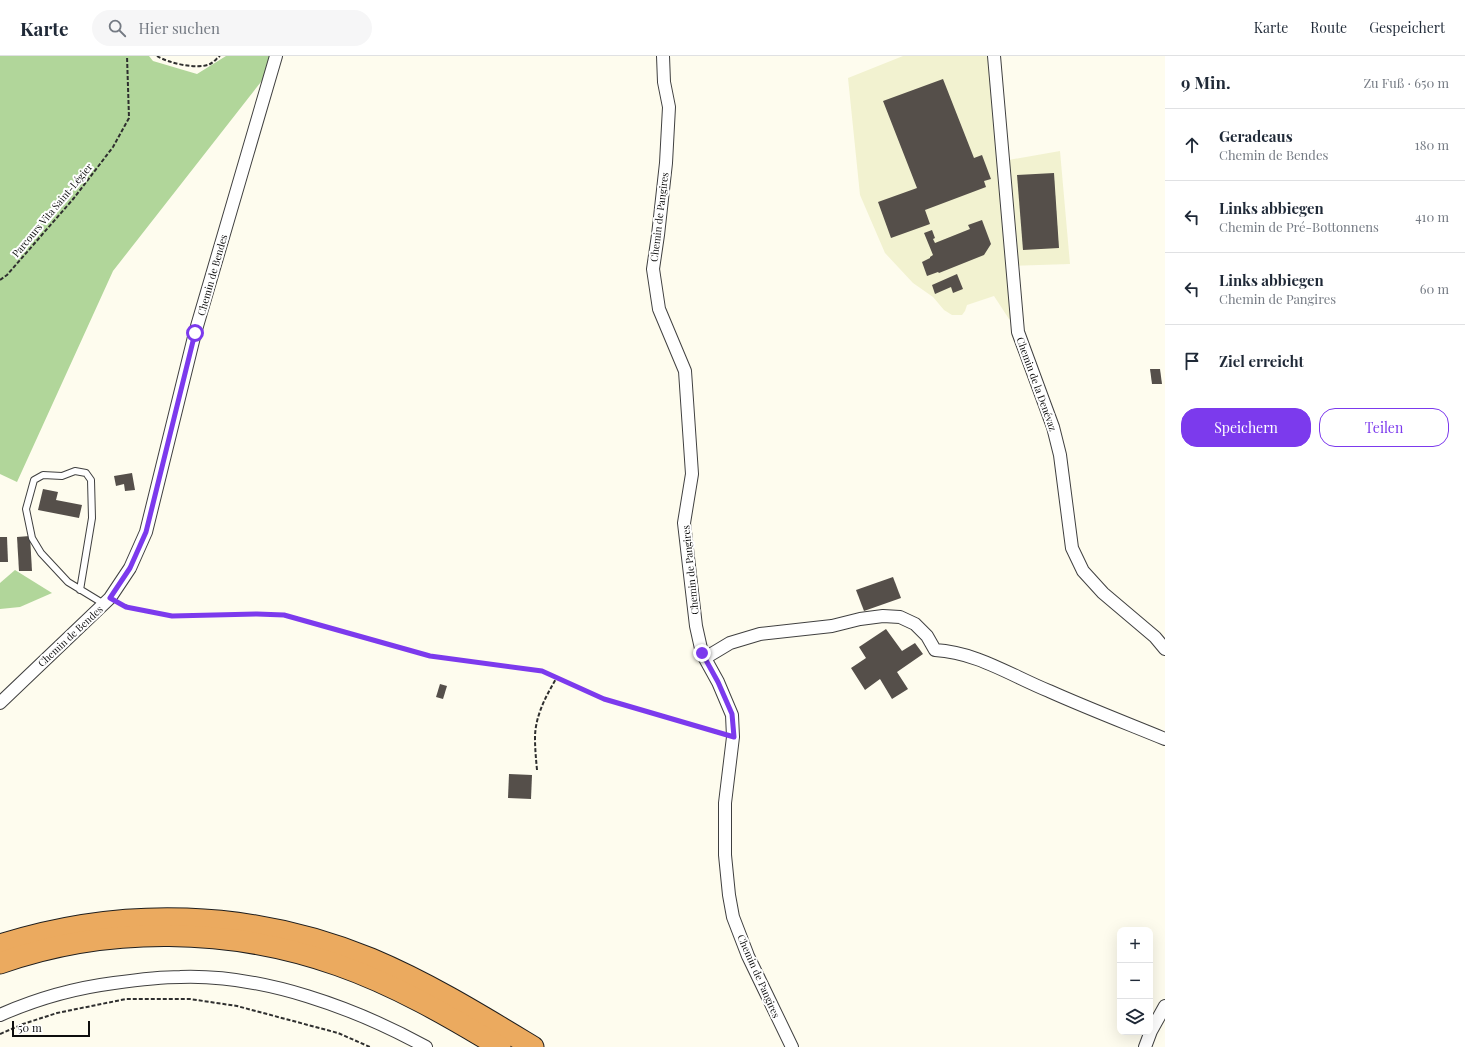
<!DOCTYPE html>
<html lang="de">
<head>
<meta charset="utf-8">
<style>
  :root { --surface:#fff; --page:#f6f6f7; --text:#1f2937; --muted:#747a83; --line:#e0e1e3; --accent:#7c3aed }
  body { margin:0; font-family:"Playfair Display",serif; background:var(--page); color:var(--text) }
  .controls { position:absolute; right:12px; bottom:12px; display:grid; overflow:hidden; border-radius:8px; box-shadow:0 4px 16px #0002 }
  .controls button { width:36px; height:36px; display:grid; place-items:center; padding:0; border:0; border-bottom:1px solid var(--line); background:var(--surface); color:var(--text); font:20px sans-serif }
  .scale { position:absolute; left:12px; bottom:10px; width:78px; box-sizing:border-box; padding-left:4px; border:2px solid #0d0d0d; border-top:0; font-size:11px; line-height:14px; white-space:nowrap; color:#0d0d0d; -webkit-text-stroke:3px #fff; paint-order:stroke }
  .stop { position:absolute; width:12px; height:12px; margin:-9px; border:3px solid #7c3aed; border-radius:50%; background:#fff }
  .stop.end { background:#7c3aed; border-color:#fff; box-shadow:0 1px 4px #0008 }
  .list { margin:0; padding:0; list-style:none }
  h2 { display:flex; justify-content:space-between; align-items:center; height:52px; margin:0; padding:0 16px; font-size:17px }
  h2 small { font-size:13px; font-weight:400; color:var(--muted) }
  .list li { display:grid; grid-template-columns:26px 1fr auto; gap:12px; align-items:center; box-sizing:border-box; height:72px; padding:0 16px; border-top:1px solid var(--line) }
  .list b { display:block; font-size:15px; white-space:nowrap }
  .list p { margin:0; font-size:13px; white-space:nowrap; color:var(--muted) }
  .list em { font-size:13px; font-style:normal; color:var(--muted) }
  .actions { display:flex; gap:8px; padding:12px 16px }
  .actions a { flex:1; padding:9px 0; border:1px solid var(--accent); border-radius:16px; text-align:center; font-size:14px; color:var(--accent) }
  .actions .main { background:var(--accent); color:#fff }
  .icon { flex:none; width:22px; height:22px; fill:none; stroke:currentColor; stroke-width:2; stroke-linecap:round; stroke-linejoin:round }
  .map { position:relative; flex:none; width:1165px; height:991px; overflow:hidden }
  header { display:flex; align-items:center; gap:24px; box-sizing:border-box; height:56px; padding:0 20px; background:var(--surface); border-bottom:1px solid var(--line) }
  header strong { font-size:19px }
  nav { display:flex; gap:22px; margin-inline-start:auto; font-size:14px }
  .search { width:280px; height:36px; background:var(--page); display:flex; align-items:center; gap:10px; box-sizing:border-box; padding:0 14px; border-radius:22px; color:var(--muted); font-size:15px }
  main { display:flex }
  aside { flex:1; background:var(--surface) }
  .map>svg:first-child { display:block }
  .farmland { fill:#f2f2d0 }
  .forest { fill:#b1d69a }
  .building { fill:#554f4a }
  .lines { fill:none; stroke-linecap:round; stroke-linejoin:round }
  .lane-casing { stroke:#404040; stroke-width:8 }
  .street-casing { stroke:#404040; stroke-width:14 }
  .highway-casing { stroke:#1e1e1e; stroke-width:23 }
  .path { stroke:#2f2f2f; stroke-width:2; stroke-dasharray:4 2; stroke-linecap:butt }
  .lane { stroke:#fff; stroke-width:6 }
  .street { stroke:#fff; stroke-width:12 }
  .highway { stroke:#ebaa5f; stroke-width:21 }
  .route { stroke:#7c3aed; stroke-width:5 }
  .labels { text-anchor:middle; stroke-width:4; stroke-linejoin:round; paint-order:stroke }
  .street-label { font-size:10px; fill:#0d0d0d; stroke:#fff }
</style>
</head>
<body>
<header>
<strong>Karte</strong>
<div class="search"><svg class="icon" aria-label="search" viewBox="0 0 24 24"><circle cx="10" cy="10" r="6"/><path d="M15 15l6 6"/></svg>Hier suchen</div>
<nav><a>Karte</a><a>Route</a><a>Gespeichert</a></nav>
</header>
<main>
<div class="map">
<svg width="1165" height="991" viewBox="0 0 1165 991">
  <rect width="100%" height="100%" fill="#fefcee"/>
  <path class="farmland" d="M903 0H994L1003 105 1060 95 1070 208 1009 210 1015 266 1009 263 994 240 967 249 965 255 962 259H952L944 254 933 241 913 227 885 197 860 139 848 22Z"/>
  <g class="forest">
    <path d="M0 0H149L153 5 197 18 226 0H277L275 8 113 215 17 426 0 418Z"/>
    <path d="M15 514 52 537 20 551 0 553V527Z"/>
  </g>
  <g class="building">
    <path d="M943 23 974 102 982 99 991 123 984 125 986 131 925 154 930 168 891 182 878 146 917 132 883 45Z"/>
    <path d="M1054 117 1059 192 1023 194 1017 119Z"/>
    <path d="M982 164 991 188 984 199 939 217 938 216 927 220 922 206 930 202V201L933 199 924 177 932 174 935 182 933 183 935 187 970 173 968 169Z"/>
    <path d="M957 218 963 233 953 237 951 231 935 238 932 229Z"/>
    <path d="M1150 313H1160L1162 328H1152Z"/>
    <path d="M132 417 135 434 125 435 124 428 116 430 114 420Z"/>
    <path d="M43 433 58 436 56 444 82 449 79 462 38 454Z"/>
    <path d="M30 480 32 515H19L17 481Z"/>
    <path d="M0 481H7L8 506H0Z"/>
    <path d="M893 521 901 542 864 555 856 534Z"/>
    <path d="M886 573 902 595 915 587 923 598 897 616 908 633 892 643 880 623 865 634 851 612 866 602 859 591Z"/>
    <path d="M440 628 447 630 443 643 436 641Z"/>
    <path d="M509 718 532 719 531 743 508 742Z"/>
  </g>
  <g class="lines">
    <g class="lane-casing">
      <path id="lane" d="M80 534 92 462 91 424 86 417 75 415 62 420 43 419 34 424 26 453 32 482 41 497 68 526 104 548"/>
    </g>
    <g class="street-casing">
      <g id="street">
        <path d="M663 0 664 26 669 51 666 107 658 179 653 213 659 253 685 315 692 418 684 467 696 570 702 597 718 626 732 659 733 681 725 747V799L729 839 733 861 748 900 792 991"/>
        <path d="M994 0 1018 276 1053 371 1060 399 1072 492 1083 515 1103 537 1155 581 1165 593"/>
        <path d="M705 602 730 587 760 578 832 570 860 563 883 560 900 561 915 568 927 580 935 594C976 596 1012 620 1049 635 1087 652 1126 667 1165 683"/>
        <path d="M0 647 110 542 130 512 146 476 195 277 276 0"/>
        <path d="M0 959C36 943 75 932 114 927 136 924 158 921 180 921 263 918 355 952 426 991"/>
        <path d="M1145 991 1151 975 1165 950"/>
      </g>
    </g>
    <g class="highway-casing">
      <g id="highway">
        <path d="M0 889C123 850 251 854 371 903 428 927 480 959 533 991"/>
        <path d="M0 907C108 869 230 871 338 909 395 929 449 960 500 991"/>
      </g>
    </g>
    <g class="path">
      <path d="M157 0C168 7 198 14 210 8 214 6 217 2 220 0"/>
      <path d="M0 224 7 219 74 142 113 91 129 62 127 0"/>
      <path d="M119 547 139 554 171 560 257 558 284 559 430 600 542 615 604 643 723 678"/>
      <path d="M537 714C536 703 535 693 535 682 535 660 546 640 557 621"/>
      <path d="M0 978 23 968 57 957 126 943H190L237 950 338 977 370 991"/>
    </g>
    <use href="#lane" class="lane"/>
    <use href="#street" class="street"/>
    <use href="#highway" class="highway"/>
  </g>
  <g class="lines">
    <path class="route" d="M195 277 146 476 130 512 110 542 126 551 172 560 257 558 284 559 430 600 542 615 604 643 734 681 732 658 718 626 702 597"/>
  </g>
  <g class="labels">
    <g class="street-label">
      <text transform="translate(52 154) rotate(-50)" y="4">Parcours Vita Saint-Légier</text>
      <text transform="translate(659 161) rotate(-83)" y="4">Chemin de Pangires</text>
      <text transform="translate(212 219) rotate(-74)" y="4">Chemin de Bendes</text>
      <text transform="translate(1037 328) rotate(70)" y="4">Chemin de la Denévaz</text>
      <text transform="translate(690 514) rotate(-96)" y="4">Chemin de Pangires</text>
      <text transform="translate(70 580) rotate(-43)" y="4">Chemin de Bendes</text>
      <text transform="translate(759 920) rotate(66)" y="4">Chemin de Pangires</text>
    </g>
  </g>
</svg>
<div class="controls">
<button>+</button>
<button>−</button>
<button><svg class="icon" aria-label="layers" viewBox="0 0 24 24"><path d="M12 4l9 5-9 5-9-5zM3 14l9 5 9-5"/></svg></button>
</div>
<div class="scale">50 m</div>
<div class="stop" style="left:195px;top:277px"></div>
<div class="stop end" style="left:702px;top:597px"></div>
</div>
<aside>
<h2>9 Min.<small>Zu Fuß · 650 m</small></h2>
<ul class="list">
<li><svg class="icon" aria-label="ahead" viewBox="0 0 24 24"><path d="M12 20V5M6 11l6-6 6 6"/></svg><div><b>Geradeaus</b><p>Chemin de Bendes</p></div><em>180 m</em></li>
<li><svg class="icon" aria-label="left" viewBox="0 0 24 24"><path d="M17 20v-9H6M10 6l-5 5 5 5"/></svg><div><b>Links abbiegen</b><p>Chemin de Pré-Bottonnens</p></div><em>410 m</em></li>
<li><svg class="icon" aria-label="left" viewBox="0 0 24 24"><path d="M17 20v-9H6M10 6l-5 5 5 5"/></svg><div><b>Links abbiegen</b><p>Chemin de Pangires</p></div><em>60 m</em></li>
<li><svg class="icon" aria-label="arrive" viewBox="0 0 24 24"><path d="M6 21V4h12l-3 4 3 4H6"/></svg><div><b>Ziel erreicht</b></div></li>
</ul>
<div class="actions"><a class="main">Speichern</a><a>Teilen</a></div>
</aside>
</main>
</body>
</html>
